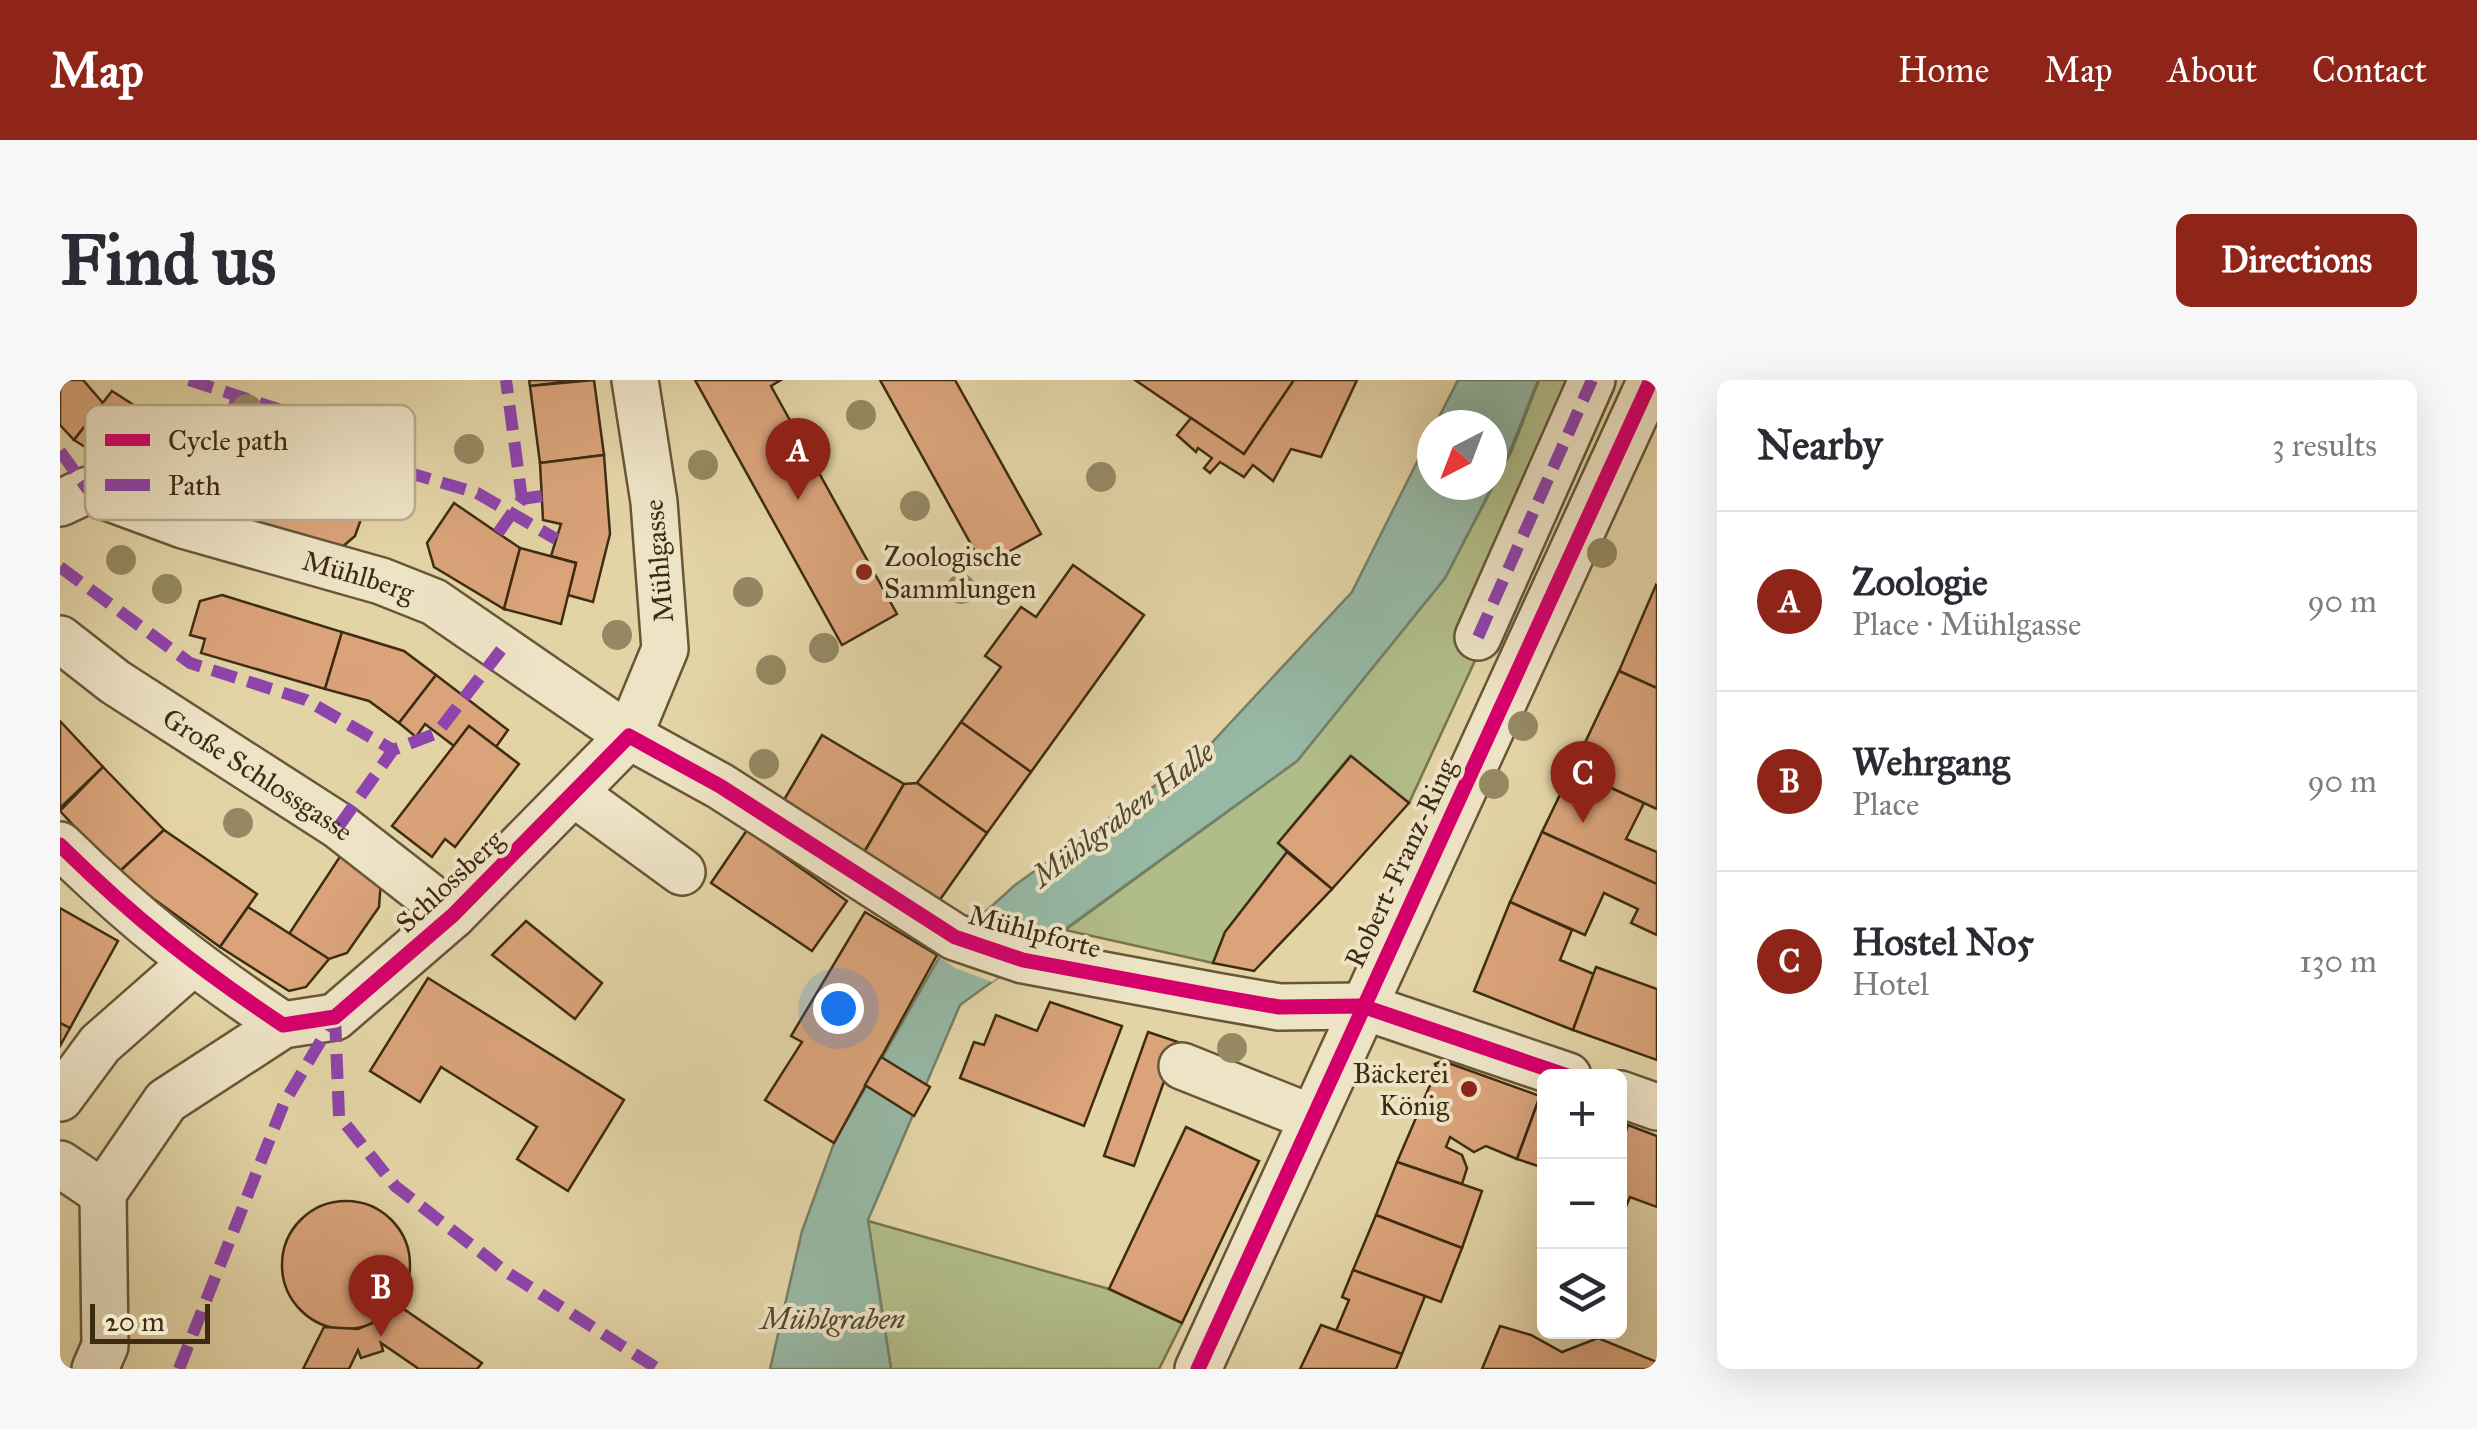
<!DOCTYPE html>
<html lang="en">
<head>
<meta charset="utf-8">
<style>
  :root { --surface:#fff; --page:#f7f7f7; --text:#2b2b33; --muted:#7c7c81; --line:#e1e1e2; --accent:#8f2418 }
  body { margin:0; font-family:"IM FELL Great Primer",serif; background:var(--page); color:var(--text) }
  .controls { position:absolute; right:30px; bottom:30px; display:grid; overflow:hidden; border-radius:15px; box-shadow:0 10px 40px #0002 }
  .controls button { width:90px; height:90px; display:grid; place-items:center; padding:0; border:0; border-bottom:2px solid var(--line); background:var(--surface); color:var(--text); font:50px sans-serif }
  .compass { position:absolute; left:1357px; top:30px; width:90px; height:90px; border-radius:50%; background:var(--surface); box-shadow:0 10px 40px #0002; rotate:222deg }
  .scale { position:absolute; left:30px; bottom:25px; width:120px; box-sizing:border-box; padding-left:10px; border:5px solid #3e2c12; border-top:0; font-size:28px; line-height:35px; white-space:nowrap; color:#3e2c12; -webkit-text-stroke:8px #ede3c5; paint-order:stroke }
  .you { position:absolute; left:778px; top:628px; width:35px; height:35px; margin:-25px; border:8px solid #fff; border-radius:50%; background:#1a73e8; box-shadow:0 0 0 15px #1a73e833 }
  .badge { display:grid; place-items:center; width:65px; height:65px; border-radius:50%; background:var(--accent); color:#fff; font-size:32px; font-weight:700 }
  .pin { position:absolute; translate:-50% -82px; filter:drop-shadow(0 2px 5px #0008) }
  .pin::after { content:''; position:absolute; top:52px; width:35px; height:30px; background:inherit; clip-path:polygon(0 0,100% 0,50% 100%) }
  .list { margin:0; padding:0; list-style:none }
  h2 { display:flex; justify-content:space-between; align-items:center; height:130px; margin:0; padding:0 40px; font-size:42px }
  h2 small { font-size:32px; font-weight:400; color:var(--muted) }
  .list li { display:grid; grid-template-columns:65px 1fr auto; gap:30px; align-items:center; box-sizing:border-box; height:180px; padding:0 40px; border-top:2px solid var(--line) }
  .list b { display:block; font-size:38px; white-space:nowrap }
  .list p { margin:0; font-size:32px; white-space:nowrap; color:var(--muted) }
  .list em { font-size:32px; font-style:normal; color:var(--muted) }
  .icon { flex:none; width:55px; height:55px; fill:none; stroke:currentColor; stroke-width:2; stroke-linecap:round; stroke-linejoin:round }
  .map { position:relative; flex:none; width:1597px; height:989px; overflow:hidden; border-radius:15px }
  header { display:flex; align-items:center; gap:60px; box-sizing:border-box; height:140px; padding:0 50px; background:var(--accent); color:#fff }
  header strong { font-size:48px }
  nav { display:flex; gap:55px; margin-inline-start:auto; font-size:35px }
  .intro { display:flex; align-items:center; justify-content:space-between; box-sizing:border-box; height:240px; padding:0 60px }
  h1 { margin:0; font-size:70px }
  .button { padding:25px 45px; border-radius:15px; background:var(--accent); color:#fff; font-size:35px; font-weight:700 }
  main { display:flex; gap:60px; padding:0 60px }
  aside { flex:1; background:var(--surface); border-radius:15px; box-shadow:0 10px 40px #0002 }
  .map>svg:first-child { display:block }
  .green { fill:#b1bd89; stroke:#78744e; stroke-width:2.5 }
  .water { fill:#96b8a4; stroke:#73806a; stroke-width:2.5 }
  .pier { fill:#e3d4a6 }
  .building { fill:#daa37a; stroke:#3e2c12; stroke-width:2.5 }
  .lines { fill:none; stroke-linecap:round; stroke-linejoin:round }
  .minor-casing { stroke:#675637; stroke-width:50 }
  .minor { stroke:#ede3c5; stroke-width:45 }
  .quiet { stroke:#8e44ad; stroke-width:12; stroke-dasharray:25 12; stroke-linecap:butt }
  .cycleway-casing { stroke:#ede3c5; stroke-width:21 }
  .cycleway { stroke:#d6006c; stroke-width:15 }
  .tree { fill:#958862 }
  .poi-dot { fill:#8f2418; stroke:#ede3c5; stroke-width:4 }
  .labels { text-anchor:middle; stroke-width:8; stroke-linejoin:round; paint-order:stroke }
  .poi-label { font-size:28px; fill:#3e2c12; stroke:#ede3c5; text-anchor:start }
  .street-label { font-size:28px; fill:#3e2c12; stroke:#ede3c5 }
  .water-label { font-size:30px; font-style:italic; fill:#50482f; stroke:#ede3c5 }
  .key { fill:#ede3c5; stroke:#b8ac8f; stroke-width:2.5 }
  .key-label { font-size:28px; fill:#3e2c12 }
</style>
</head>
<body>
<header>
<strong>Map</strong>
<nav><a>Home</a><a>Map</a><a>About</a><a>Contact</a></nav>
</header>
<div class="intro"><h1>Find us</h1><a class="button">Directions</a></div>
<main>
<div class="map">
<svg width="1597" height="989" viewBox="0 0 1597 989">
  <rect width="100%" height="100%" fill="#e3d4a6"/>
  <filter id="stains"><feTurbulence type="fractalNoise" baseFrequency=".002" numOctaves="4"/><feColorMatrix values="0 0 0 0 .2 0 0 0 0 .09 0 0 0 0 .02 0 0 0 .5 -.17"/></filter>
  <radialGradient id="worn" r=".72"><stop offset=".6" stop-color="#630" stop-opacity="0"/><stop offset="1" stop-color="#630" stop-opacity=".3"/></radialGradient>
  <g class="green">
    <path d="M1479 0H1545L1349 423 1290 376 1218 463 1227 472 1165 552 1153 583 1005 550 1237 381 1385 198 1451 72Z"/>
    <path d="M808 841 1049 909 1122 943 1099 989H831Z"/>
  </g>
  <path class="water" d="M1398 0H1478L1448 76 1385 198 1237 381 900 625 808 840 831 989H710L742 851 774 763 884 569 955 505 1145 370 1292 212 1372 52V105H1432V45H1375Z"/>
  <path class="pier" d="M920 532 971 548 1005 550 932 602 895 588 877 575Z"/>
  <g class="building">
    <path d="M0 0H23L43 23 14 60 0 45Z"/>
    <path d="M469 0H519L470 6Z"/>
    <path d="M534 0 544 75 480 83 470 6Z"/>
    <path d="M635 0H721L711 6 837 234 782 265Z"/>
    <path d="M820 0H895L981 154 923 186Z"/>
    <path d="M1075 0H1234L1184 74Z"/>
    <path d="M1234 0H1297L1261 77 1231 69 1213 101 1193 85 1184 97 1160 82 1150 93 1144 88 1152 78 1138 68 1136 72 1117 55 1131 38 1184 74Z"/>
    <path d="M52 11 125 58 98 113 14 60Z"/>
    <path d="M125 58 211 88 189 146 98 113Z"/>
    <path d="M544 75 550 154 533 222 508 215 516 183 491 176 501 144 483 140 480 83Z"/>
    <path d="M271 80 317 94 295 156 274 174 189 146 211 88 261 106Z"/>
    <path d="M394 123 460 168 444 229 374 187 367 163Z"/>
    <path d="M460 168 516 183 501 244 444 229Z"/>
    <path d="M1013 185 1084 235 971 392 901 342 941 287 925 276 961 227 976 237Z"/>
    <path d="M1596 205 1597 206V308L1559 291Z"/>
    <path d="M162 215 282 252 265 309 141 273 145 259 130 255 140 221Z"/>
    <path d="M282 252 344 271 376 295 339 343 309 321 265 309Z"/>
    <path d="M1559 291 1597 308V429L1512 390Z"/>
    <path d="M376 295 448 350 436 367 409 346 394 366 365 344 356 357 339 343Z"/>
    <path d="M0 341 43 387 0 428Z"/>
    <path d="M901 342 971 392 927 453 857 403Z"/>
    <path d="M409 346 459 384 395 467 385 459 372 477 332 446Z"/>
    <path d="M762 355 844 404 803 474 721 425Z"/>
    <path d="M1291 376 1349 423 1272 509 1218 463Z"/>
    <path d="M43 387 104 450 58 493 0 431Z"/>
    <path d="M1512 390 1584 423 1566 459 1597 472V504L1482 452Z"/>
    <path d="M857 403 927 453 879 521 803 474 844 404Z"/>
    <path d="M104 450 197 514 160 567 58 493Z"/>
    <path d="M687 450 787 521 752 571 651 503Z"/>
    <path d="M1482 452 1597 504V555L1571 543 1578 529 1544 513 1525 555 1450 522Z"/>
    <path d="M283 472 321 499 319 527 287 573 269 579 229 554Z"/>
    <path d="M1227 472 1272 509 1194 591 1153 583 1165 552Z"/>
    <path d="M1450 522 1512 550 1500 580 1534 594 1513 650 1414 611Z"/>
    <path d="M188 527 269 579 246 607 229 611 160 567Z"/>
    <path d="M0 528 58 561 10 648 0 643Z"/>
    <path d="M805 532 877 575 774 763 705 720 742 662 731 656Z"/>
    <path d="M466 541 542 603 515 639 432 575Z"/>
    <path d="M1536 587 1597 609V680L1513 650Z"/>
    <path d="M368 598 564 720 508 811 457 779 477 747 381 687 360 722 310 691Z"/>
    <path d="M990 622 1062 646 1024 746 900 698 914 662 924 665 936 635 977 651Z"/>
    <path d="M0 643 10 648 0 666Z"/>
    <path d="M1088 652 1118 662 1074 786 1044 776Z"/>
    <path d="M821 677 870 707 854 736 805 705Z"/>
    <path d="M1389 678 1391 684 1480 716 1457 779 1426 766 1414 772 1390 757 1386 767 1402 775 1407 788 1402 804 1337 782 1377 689 1375 684Z"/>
    <path d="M1480 716 1484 717V788L1457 779Z"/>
    <path d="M1560 742 1568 745 1560 768Z"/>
    <path d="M1568 745 1597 756V827L1570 817 1560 841V768Z"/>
    <path d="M1126 747 1199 781 1122 943 1049 909Z"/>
    <path d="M1337 782 1422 811 1402 868 1316 835Z"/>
    <circle cx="286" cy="885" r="64"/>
    <path d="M1316 835 1402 868 1381 922 1293 890Z"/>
    <path d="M1293 890 1365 916 1342 974 1276 951 1289 920 1282 917Z"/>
    <path d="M338 925 422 983 417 989H359L321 963 323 971 301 978 298 970 289 989H243L264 947 298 949 325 938Z"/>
    <path d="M1261 945 1342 974 1336 989H1240Z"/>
    <path d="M1440 946 1471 955 1502 972 1538 958 1597 982V989H1422Z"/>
  </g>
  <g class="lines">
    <g class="minor-casing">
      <g id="minor">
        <path id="s1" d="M0 123 28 110 123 145 321 201 374 222 569 356 660 406 895 557 963 580 1156 616 1219 627 1302 626 1508 696"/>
        <path d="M1418 257 1532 0"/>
        <path id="s2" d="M0 259 55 302 279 446 393 535"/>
        <path d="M515 414 622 492"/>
        <path d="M0 465C74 538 136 587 223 645"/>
        <path d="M1122 686 1250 737"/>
        <path d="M1560 714 1597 727"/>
        <path d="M0 718 40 664 131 584"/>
        <path d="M0 784 43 813"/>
        <path d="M35 989 45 966 43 813 106 721 223 645 275 637 393 535 569 356 605 269 594 122 575 0"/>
        <path d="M1138 989 1591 0"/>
      </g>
    </g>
    <use href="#minor" class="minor"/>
    <g class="quiet">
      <path d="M129 0 350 72"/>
      <path d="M161 70 177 16"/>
      <path d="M0 71 28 110"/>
      <path d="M346 92 417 113 496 159"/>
      <path d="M254 103 273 47"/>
      <path d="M462 119 482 116"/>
      <path d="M438 153 462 119 446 0"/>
      <path d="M0 187 130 283 246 320 333 370"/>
      <path d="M1418 257 1532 0"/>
      <path d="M279 446 333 370 377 353 441 270"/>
      <path d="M275 637 279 736 335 806 445 891 598 989"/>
      <path d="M119 989 224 723 275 637"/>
    </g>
    <g class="cycleway-casing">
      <g id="cycleway">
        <path d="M0 465C74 538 136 587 223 645L275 637 393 535 569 356 660 406 895 557 963 580 1156 616 1219 627 1302 626 1508 696"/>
        <path d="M1138 989 1591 0"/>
      </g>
    </g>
    <use href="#cycleway" class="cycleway"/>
  </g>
  <g class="tree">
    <circle cx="187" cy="29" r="15"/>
    <circle cx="801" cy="35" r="15"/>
    <circle cx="409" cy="69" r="15"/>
    <circle cx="643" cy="85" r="15"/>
    <circle cx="1041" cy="97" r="15"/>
    <circle cx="855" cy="126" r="15"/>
    <circle cx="1542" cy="173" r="15"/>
    <circle cx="61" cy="180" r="15"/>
    <circle cx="107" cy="209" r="15"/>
    <circle cx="901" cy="209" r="15"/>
    <circle cx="688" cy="212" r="15"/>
    <circle cx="557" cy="255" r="15"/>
    <circle cx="764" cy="268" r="15"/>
    <circle cx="711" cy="290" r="15"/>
    <circle cx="1463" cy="346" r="15"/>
    <circle cx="704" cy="384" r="15"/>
    <circle cx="1434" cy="404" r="15"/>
    <circle cx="178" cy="443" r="15"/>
    <circle cx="1172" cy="668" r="15"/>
  </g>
  <g class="poi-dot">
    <circle cx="804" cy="192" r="10"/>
    <circle cx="1409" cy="709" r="10"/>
  </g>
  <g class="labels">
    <g class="poi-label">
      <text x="824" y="186">Zoologische<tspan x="824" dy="32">Sammlungen</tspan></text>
      <text x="1389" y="703" text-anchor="end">Bäckerei<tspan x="1389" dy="32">König</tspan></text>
    </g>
    <g class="street-label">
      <text transform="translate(598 181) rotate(-95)" y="10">Mühlgasse</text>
      <text dy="10" stroke="none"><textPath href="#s1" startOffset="315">Mühlberg</textPath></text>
      <text dy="10" stroke="none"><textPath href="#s2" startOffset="240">Große Schlossgasse</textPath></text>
      <text transform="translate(1340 483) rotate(-65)" y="10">Robert-Franz-Ring</text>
      <text transform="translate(389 501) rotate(-43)" y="10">Schlossberg</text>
      <text transform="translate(975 551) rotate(15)" y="10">Mühlpforte</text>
    </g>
    <g class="water-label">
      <text transform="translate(1063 434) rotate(-37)" y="10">Mühlgraben Halle</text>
      <text x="773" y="949">Mühlgraben</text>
    </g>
  </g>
  <rect x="25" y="25" width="330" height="115" rx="15" class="key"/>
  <rect x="45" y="54" width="45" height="12" fill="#d6006c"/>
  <rect x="45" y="99" width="45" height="12" fill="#8e44ad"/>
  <g class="key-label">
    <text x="108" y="70">Cycle path</text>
    <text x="108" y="115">Path</text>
  </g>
  <rect width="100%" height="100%" filter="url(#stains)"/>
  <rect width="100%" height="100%" fill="url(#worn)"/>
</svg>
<div class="controls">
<button>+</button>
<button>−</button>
<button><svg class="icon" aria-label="layers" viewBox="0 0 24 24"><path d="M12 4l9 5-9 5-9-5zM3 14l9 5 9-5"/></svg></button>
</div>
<svg class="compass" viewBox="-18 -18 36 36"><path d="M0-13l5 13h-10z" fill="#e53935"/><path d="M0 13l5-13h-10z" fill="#7c7c81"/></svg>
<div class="scale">20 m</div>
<div class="you"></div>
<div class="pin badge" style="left:738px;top:120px">A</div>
<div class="pin badge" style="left:321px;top:957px">B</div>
<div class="pin badge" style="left:1523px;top:443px">C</div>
</div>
<aside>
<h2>Nearby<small>3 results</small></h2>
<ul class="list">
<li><span class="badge">A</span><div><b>Zoologie</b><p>Place · Mühlgasse</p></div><em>90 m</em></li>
<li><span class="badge">B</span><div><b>Wehrgang</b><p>Place</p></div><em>90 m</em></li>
<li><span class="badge">C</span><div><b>Hostel No5</b><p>Hotel</p></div><em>130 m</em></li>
</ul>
</aside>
</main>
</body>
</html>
